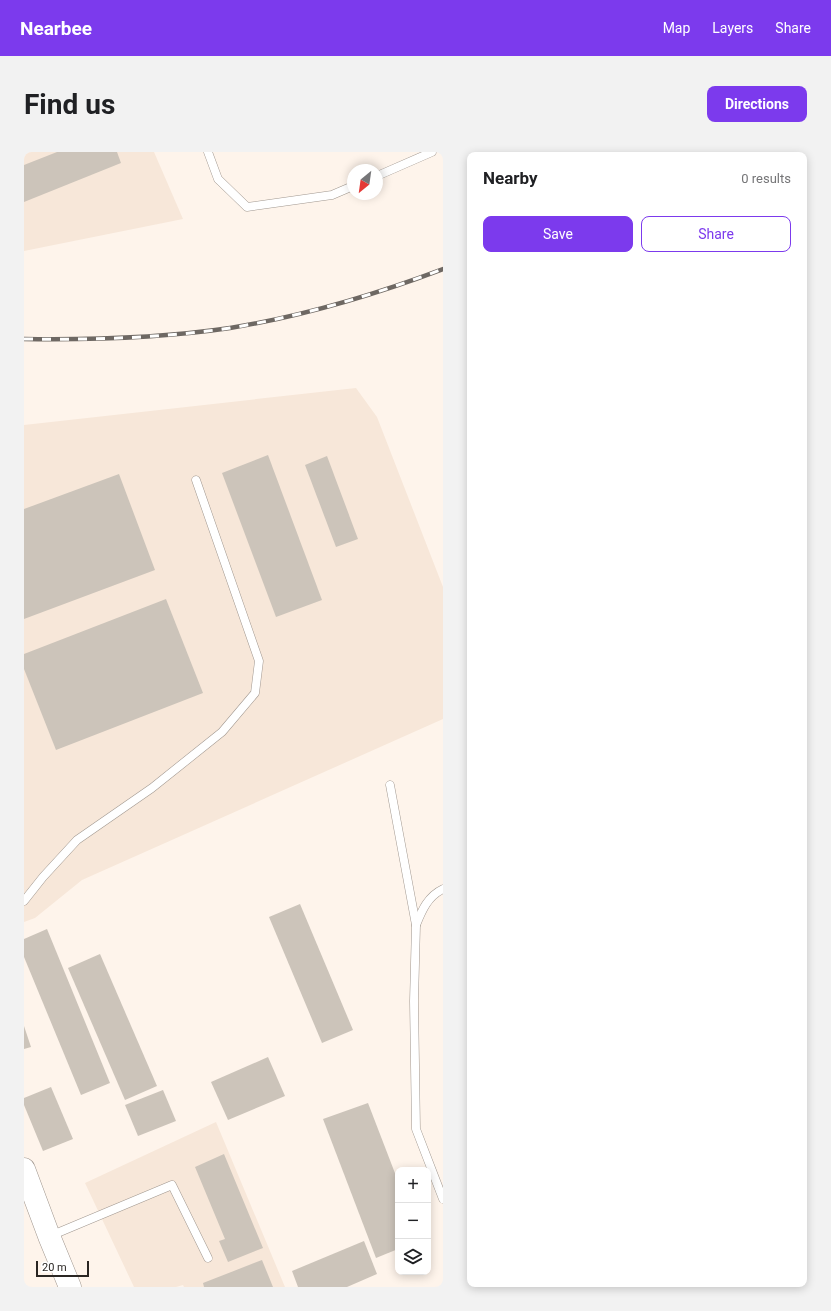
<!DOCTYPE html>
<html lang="en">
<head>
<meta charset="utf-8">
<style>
  :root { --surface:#fff; --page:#f2f2f2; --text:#202124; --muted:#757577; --line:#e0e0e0; --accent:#7c3aed }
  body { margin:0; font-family:Roboto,sans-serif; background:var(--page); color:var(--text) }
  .controls { position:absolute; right:12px; bottom:12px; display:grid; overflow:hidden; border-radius:8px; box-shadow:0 2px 10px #0003 }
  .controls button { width:36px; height:36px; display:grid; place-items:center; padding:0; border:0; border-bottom:1px solid var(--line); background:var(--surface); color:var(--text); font:20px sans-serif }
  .compass { position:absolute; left:323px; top:12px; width:36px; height:36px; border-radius:50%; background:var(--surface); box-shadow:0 2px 10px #0003; rotate:209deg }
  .scale { position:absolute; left:12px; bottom:10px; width:53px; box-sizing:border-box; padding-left:4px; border:2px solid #2a2623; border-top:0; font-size:11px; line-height:14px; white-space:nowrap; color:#2a2623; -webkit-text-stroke:3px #fff; paint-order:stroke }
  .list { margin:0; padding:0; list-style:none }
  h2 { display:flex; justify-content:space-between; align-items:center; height:52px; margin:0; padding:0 16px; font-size:17px }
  h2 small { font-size:13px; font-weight:400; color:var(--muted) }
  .actions { display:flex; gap:8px; padding:12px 16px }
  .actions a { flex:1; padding:9px 0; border:1px solid var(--accent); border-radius:8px; text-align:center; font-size:14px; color:var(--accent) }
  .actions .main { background:var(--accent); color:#fff }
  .icon { flex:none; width:22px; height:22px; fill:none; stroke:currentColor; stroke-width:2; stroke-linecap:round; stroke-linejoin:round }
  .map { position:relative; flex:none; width:419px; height:1135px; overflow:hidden; border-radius:8px }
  header { display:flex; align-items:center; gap:24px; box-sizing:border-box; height:56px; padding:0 20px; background:var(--accent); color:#fff }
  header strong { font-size:19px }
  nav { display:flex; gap:22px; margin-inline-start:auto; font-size:14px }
  .intro { display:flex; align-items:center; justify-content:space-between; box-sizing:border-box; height:96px; padding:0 24px }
  h1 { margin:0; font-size:28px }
  .button { padding:10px 18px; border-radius:8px; background:var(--accent); color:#fff; font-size:14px; font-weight:700 }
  main { display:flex; gap:24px; padding:0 24px }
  aside { flex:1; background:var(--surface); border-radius:8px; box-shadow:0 2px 10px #0003 }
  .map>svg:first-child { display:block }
  .built { fill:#f7e7d9 }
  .building { fill:#ccc4ba }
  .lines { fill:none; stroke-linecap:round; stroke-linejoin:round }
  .lane-casing { stroke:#a0978f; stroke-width:9 }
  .primary-casing { stroke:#a0978f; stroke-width:23 }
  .lane { stroke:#fff; stroke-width:8 }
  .primary { stroke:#fff; stroke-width:22 }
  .rail-casing { stroke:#6e6863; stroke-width:4.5 }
  .rail { stroke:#fff; stroke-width:3; stroke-dasharray:9; stroke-linecap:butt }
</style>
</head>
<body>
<header>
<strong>Nearbee</strong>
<nav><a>Map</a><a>Layers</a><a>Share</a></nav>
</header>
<div class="intro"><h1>Find us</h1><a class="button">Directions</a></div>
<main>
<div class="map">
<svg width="419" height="1135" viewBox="0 0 419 1135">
  <rect width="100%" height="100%" fill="#fef4eb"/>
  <g class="built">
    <path d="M0 0H130L159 67 0 99Z"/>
    <path d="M332 236 353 265 419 435V567L58 728 11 766 0 770V273Z"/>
    <path d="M192 970 261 1135H160L159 1133 152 1135H110L61 1031Z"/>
  </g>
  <g class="building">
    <path d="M33 0H93L97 11 0 50V13Z"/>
    <path d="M244 303 298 448 252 465 198 321Z"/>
    <path d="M303 304 334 387 312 395 281 313Z"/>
    <path d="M95 322 131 418 0 467V357Z"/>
    <path d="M142 447 179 541 32 598 0 517V502Z"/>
    <path d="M276 752 329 878 298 891 245 765Z"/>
    <path d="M23 777 86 931 57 943 0 805V787Z"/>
    <path d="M76 802 133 934 101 948 44 816Z"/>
    <path d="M0 874 7 895 0 897Z"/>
    <path d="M244 905 261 944 204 968 187 930Z"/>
    <path d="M27 935 49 987 19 999 0 953V946Z"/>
    <path d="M139 938 152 969 114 984 101 953Z"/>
    <path d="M344 951 374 1029V1097L352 1106 299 967Z"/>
    <path d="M200 1002 239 1096 204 1110 195 1089 201 1087 171 1015Z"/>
    <path d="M340 1089 353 1122 323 1135H274L268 1119Z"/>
    <path d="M238 1108 249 1135H180L179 1131Z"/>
  </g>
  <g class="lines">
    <g class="lane-casing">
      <g id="lane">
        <path d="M184 0 194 27 223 55 308 43 329 34"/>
        <path d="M353 24 408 0"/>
        <path d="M366 633 392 773 390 849 392 977 419 1047"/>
        <path d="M0 749 19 725 53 688 128 636 198 580 231 541 235 509 172 328"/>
        <path d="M392 773C398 758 404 744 419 737"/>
        <path d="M26 1084 148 1033 184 1106"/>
      </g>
    </g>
    <g class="primary-casing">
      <path id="primary" d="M0 1017 25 1084 46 1135"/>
    </g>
    <use href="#lane" class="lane"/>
    <use href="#primary" class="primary"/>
    <g class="rail-casing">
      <path id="rail" d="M0 187C69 188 138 186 206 176 279 164 350 143 419 117"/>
    </g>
    <use href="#rail" class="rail"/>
  </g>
</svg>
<div class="controls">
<button>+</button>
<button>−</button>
<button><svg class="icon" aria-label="layers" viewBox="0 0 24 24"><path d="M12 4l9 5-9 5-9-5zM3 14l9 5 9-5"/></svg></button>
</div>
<svg class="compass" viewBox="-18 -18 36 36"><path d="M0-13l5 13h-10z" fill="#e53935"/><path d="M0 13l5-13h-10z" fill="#757577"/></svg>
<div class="scale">20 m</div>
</div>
<aside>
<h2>Nearby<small>0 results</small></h2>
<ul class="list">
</ul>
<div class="actions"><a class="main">Save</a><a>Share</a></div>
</aside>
</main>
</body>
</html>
